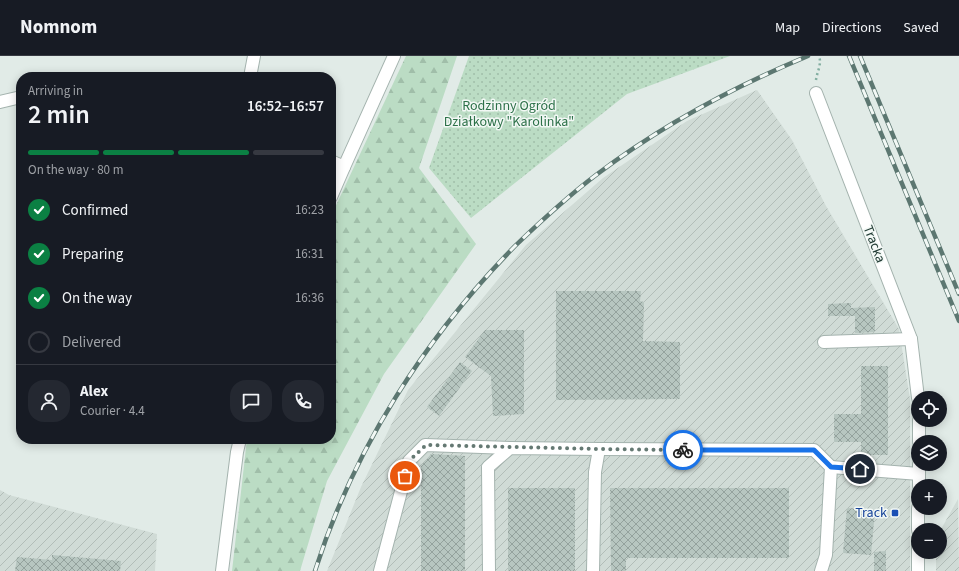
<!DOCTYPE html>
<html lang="en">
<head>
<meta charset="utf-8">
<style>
	:root { --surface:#171b24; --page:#242831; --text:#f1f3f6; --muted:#9ea1a6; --line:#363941; --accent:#0b8043 }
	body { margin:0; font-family:"Source Sans 3",sans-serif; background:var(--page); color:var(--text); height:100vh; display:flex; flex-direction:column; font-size:15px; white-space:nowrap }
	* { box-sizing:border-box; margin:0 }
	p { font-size:13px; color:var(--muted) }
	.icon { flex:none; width:22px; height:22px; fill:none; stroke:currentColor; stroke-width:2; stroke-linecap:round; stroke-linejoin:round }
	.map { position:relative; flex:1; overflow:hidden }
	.sheet { position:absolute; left:16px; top:16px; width:320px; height:372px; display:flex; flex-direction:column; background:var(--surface); border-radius:16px; box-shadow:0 2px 10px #0003 }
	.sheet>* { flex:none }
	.controls { position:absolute; left:911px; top:335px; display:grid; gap:8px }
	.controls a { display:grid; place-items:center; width:36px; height:36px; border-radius:50%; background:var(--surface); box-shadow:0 2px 10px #0003; font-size:20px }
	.pin { position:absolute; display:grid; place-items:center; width:34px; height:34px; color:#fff; margin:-17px; border:2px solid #fff; border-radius:50%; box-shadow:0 1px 4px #0007 }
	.courier { position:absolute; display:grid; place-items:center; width:40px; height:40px; margin:-20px; border:3px solid #1a73e8; border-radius:50%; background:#fff; color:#222; box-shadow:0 1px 5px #0007 }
	.summary em { font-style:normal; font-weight:600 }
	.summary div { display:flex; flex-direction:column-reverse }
	.summary { display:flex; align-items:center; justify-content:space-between; height:68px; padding:0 12px }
	h1 { font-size:26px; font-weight:600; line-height:30px }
	.bar { display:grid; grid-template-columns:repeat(4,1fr); gap:6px 4px; align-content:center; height:48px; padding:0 12px }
	.bar i { height:5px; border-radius:3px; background:var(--line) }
	.bar .current { background:var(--accent) }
	.bar p { grid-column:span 4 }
	.line { display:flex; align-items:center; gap:10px; padding:0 12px; border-top:1px solid var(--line) }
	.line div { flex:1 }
	.round { display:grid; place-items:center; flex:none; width:42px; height:42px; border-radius:16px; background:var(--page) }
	ol { padding:0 12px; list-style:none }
	li { display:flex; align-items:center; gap:12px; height:44px }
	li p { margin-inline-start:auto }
	li .icon { padding:4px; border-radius:50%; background:var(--accent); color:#fff; stroke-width:4 }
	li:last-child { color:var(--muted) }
	li i { width:22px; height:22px; border:2px solid var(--line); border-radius:50% }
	header { display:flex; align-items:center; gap:24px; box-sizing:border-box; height:56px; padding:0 20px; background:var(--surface); border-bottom:1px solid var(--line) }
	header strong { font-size:19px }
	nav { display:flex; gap:22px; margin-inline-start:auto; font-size:14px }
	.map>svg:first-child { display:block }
	.industrial { fill:url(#industrial-furrows) }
	.forest { fill:url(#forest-firs) }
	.park { fill:url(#park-dots) }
	.building { fill:url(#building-cross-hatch) }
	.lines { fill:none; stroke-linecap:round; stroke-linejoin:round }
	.minor-casing { stroke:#a4b3ae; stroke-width:14 }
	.path { stroke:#83aea1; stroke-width:2.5; stroke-dasharray:2 3; stroke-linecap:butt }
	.minor { stroke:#fff; stroke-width:12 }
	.rail-casing { stroke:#5c7771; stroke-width:4.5 }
	.rail { stroke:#f2f8f5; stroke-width:3; stroke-dasharray:9; stroke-linecap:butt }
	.done { stroke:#657973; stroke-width:4; stroke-dasharray:0 7.2 }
	.route { stroke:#1a73e8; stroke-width:5 }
	.transit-dot { fill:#1a4fb4; stroke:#f2f8f5; stroke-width:1.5 }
	.labels { text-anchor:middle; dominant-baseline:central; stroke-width:3; stroke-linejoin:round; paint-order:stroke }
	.park-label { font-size:14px; fill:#2d7149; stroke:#f2f8f5 }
	.street-label { font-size:14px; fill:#223c35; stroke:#f2f8f5 }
	.transit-label { font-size:14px; fill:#164399; stroke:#f2f8f5; text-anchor:end }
</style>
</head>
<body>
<header>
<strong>Nomnom</strong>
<nav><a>Map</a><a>Directions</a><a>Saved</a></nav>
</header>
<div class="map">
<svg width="959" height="515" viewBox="0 0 959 515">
	<defs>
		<pattern id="industrial-furrows" width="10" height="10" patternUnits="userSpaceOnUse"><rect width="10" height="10" fill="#d0dbd6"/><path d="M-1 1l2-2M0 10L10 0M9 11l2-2" fill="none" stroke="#b2bdb8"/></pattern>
		<pattern id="forest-firs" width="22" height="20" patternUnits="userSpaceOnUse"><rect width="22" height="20" fill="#bbdcc4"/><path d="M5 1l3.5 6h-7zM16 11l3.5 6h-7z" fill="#a0bea9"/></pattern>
		<pattern id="park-dots" width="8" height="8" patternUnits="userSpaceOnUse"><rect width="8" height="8" fill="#bbdcc4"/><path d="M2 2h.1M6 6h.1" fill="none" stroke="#a0bea9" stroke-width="1.8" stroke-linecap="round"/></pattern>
		<pattern id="building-cross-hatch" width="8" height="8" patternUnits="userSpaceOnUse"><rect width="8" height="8" fill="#b7c6c0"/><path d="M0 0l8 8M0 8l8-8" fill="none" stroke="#94a29d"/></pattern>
	</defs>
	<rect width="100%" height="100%" fill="#e1ebe7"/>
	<g class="industrial">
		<path d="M757,34L792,84L826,150L899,273L910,343V515H327L361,431L408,334L526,189L603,122L687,65Z"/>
		<path d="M0,434L9,439L157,478L155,515H0Z"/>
		<path d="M958,443L959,515H936V496H940V475Z"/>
	</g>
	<path class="forest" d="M406,0H457L419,112L476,188L384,318L327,425L300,515H232L247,383H331V160Z"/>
	<path class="park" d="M469,0H730L627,38L471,162L429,112Z"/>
	<g class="building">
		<path d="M556,235H641L640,245L644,246L643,285L680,286V343L556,344Z"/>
		<path d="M851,247V252L875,251V276L855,277V260H828V248Z"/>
		<path d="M485,274H524V358L493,360L491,320L465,301Z"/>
		<path d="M460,306L472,315L439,360L427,351Z"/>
		<path d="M861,310H888V399H861V386H834V358H861Z"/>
		<path d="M431,398L465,400V515H421V410Z"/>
		<rect x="508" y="432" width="67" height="83"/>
		<path d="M610,432H789V502H626V515H611Z"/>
		<path d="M847,452L875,454L871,499L843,497Z"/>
		<path d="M886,495V515H874V496Z"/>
		<path d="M52,499L121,505L120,515H15L17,501L52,504Z"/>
	</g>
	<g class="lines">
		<defs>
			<g id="minor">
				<path d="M250,21L254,0"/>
				<path d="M816,37L911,283L918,342"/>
				<path d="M0,46L21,41"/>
				<path d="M331,105L344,111"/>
				<path d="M331,141L344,111L394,0"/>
				<path d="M824,286L911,283"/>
				<path d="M919,364V386"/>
				<path d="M831,411L919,418"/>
				<path d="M919,430V408"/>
				<path d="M918,474V452"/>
				<path d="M222,515L237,396L240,383"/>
				<path d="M380,515L409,405L425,389L510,392"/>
				<path d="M489,515L488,411L510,392L599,393L814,394L831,411L826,499L821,515"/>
				<path d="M593,515L595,416L599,393"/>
				<path d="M918,515V483"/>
			</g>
		</defs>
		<use href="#minor" class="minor-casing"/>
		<path class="path" d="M816,24C817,16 822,8 819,0"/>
		<use href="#minor" class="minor"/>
		<defs>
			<g id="rail">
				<path d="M849,0L959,265"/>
				<path d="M860,0L959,238"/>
				<path d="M315,515C354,392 425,282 515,190C541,165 567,141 596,119C661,70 733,31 808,0"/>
			</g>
		</defs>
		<use href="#rail" class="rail-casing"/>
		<use href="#rail" class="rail"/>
	</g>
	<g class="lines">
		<path class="done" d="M405,420L409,405L426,389L599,393L683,394"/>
		<path class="route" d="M683,394H814L831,411L860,413"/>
	</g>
	<rect class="transit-dot" x="891" y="453" width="8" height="8" rx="2"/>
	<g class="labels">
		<g class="park-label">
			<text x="509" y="50">Rodzinny Ogród<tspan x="509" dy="16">Działkowy "Karolinka"</tspan></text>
		</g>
		<g class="street-label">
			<text transform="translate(874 188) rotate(69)">Tracka</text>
		</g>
		<g class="transit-label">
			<text x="887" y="457">Track</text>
		</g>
	</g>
</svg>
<div class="controls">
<a><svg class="icon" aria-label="locate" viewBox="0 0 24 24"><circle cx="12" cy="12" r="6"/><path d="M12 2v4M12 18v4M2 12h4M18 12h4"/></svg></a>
<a><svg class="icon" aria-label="layers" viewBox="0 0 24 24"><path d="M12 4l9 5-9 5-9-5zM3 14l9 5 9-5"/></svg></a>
<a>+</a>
<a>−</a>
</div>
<div class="pin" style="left:405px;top:420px;background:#ea580c"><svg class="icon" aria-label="bag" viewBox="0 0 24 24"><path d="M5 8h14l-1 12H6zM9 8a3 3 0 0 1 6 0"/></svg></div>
<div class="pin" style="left:860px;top:413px;background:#1f2937"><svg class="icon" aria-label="home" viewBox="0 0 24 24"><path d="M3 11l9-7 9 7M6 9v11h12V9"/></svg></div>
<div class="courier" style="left:683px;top:394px"><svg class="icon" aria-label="bike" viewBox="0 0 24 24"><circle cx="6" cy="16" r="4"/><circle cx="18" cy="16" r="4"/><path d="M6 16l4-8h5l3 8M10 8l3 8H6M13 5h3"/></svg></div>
<section class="sheet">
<div class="summary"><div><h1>2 min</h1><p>Arriving in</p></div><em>16:52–16:57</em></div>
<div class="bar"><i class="current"></i><i class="current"></i><i class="current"></i><i></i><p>On the way · 80 m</p></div>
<ol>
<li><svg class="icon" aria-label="check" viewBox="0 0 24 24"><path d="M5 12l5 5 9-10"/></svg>Confirmed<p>16:23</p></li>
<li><svg class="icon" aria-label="check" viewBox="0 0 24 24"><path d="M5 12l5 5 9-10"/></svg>Preparing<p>16:31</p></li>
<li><svg class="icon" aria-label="check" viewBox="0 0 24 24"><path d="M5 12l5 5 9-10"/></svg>On the way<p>16:36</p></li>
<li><i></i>Delivered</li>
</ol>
<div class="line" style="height:72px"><a class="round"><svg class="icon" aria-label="person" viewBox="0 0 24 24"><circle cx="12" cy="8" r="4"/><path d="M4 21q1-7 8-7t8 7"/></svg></a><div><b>Alex</b><p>Courier · 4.4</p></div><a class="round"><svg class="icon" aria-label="chat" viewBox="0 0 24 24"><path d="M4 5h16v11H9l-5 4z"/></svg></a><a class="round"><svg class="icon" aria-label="phone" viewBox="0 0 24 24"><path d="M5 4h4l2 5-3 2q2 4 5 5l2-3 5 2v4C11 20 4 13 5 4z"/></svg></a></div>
</section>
</div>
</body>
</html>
